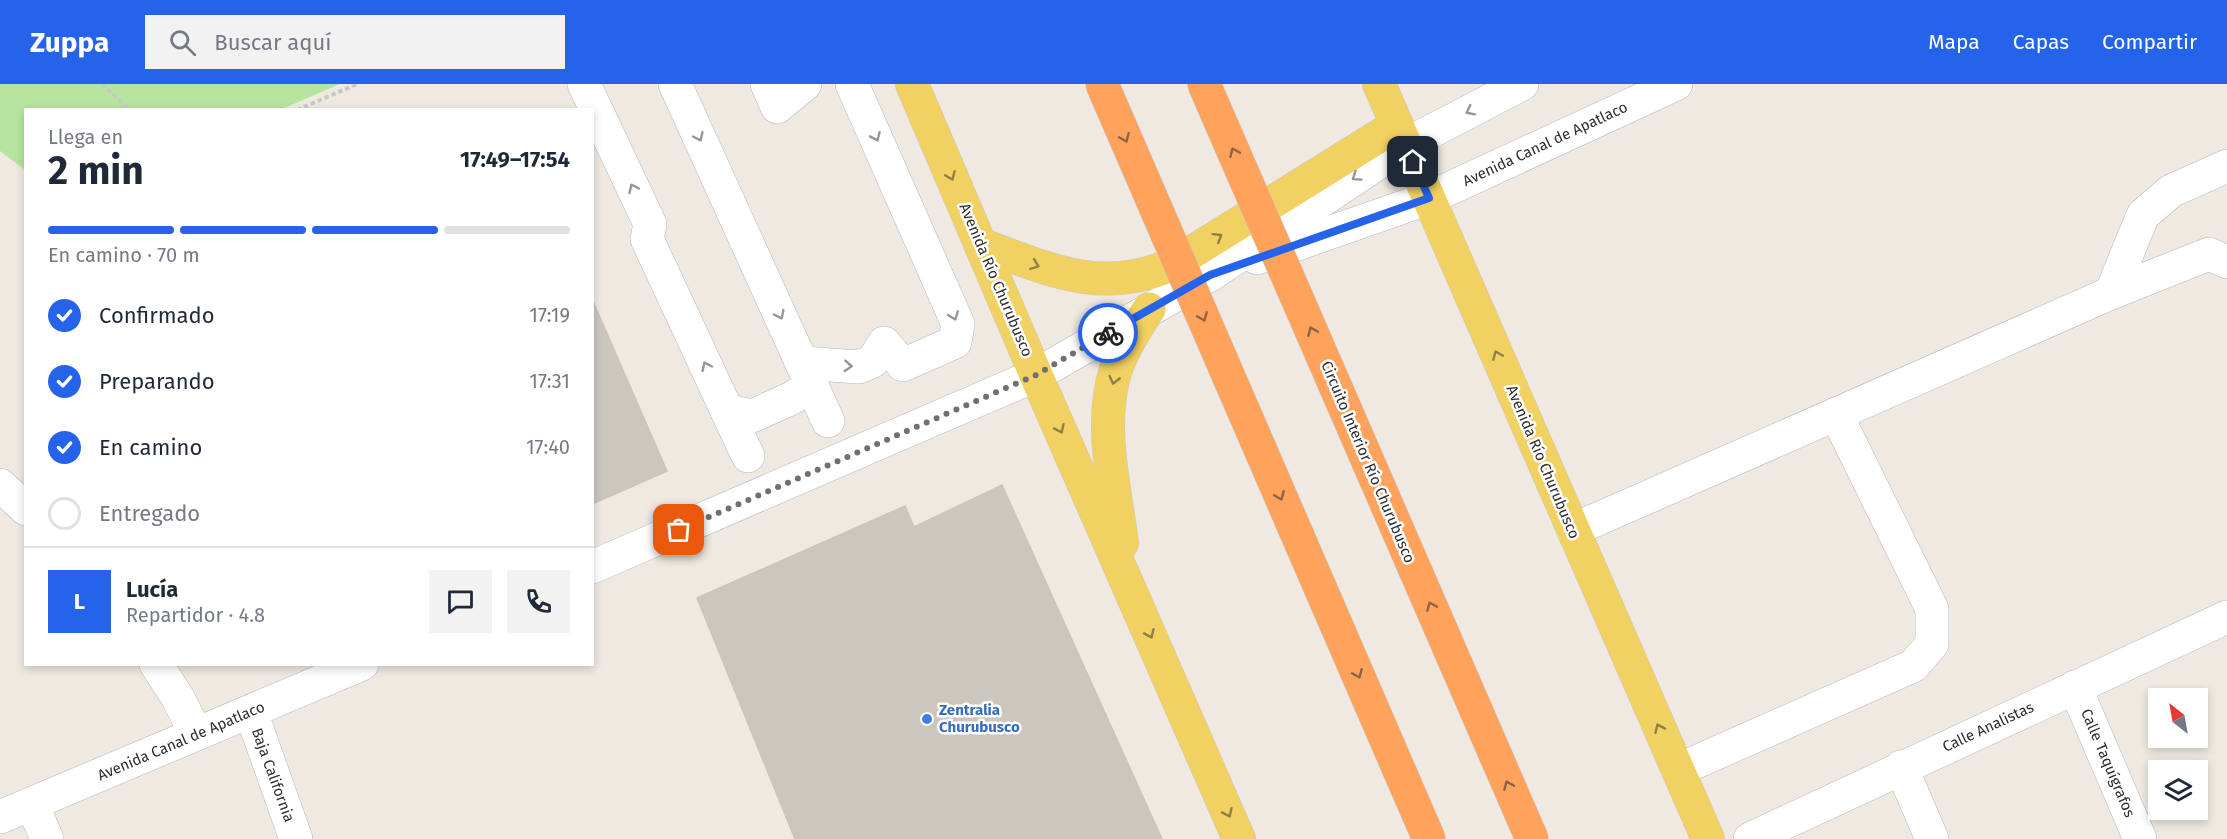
<!DOCTYPE html>
<html lang="es">
<head>
<meta charset="utf-8">
<style>
	:root { --surface:#fff; --page:#f2f2f3; --text:#1f2937; --muted:#747a83; --line:#e0e1e3; --accent:#2563eb }
	body { margin:0; font-family:"Fira Sans",sans-serif; background:var(--page); color:var(--text); height:100vh; display:flex; flex-direction:column; font-size:22px; white-space:nowrap }
	* { box-sizing:border-box; margin:0 }
	p { font-size:20px; color:var(--muted) }
	.icon { flex:none; width:33px; height:33px; fill:none; stroke:currentColor; stroke-width:2; stroke-linecap:round; stroke-linejoin:round }
	.map { position:relative; flex:1; overflow:hidden }
	.sheet { position:absolute; left:24px; top:24px; width:570px; height:558px; display:flex; flex-direction:column; background:var(--surface); border-radius:0px; box-shadow:0 3px 9px #0003 }
	.sheet>* { flex:none }
	.needle { width:39px; rotate:329deg }
	.fabs { position:absolute; left:2148px; top:604px; display:grid; gap:12px }
	.fabs a { display:grid; place-items:center; width:60px; height:60px; border-radius:0px; background:var(--surface); box-shadow:0 3px 9px #0003; font-size:30px }
	.pin { position:absolute; display:grid; place-items:center; width:51px; height:51px; color:#fff; margin:-26px; border-radius:12px; box-shadow:0 3px 9px #0006 }
	.courier { position:absolute; display:grid; place-items:center; width:60px; height:60px; margin:-30px; border:4px solid #2563eb; border-radius:50%; background:#fff; color:#222; box-shadow:0 2px 8px #0007 }
	.overview em { font-style:normal; font-weight:700 }
	.overview div { display:flex; flex-direction:column-reverse }
	.overview { display:flex; align-items:center; justify-content:space-between; height:102px; padding:0 24px }
	h1 { font-size:39px; font-weight:700; line-height:45px }
	.bar { display:grid; grid-template-columns:repeat(4,1fr); gap:9px 6px; align-content:center; height:72px; padding:0 24px }
	.bar i { height:8px; border-radius:4px; background:var(--line) }
	.bar .selected { background:var(--accent) }
	.bar p { grid-column:span 4 }
	.line { display:flex; align-items:center; gap:15px; padding:0 24px; border-top:2px solid var(--line) }
	.line div { flex:1 }
	.round { display:grid; place-items:center; flex:none; width:63px; height:63px; border-radius:0px; background:var(--page) }
	ol { padding:0 24px; list-style:none }
	li { display:flex; align-items:center; gap:18px; height:66px }
	li p { margin-inline-start:auto }
	li .icon { padding:6px; border-radius:50%; background:var(--accent); color:#fff; stroke-width:4 }
	li:last-child { color:var(--muted) }
	li i { width:33px; height:33px; border:3px solid var(--line); border-radius:50% }
	header { display:flex; align-items:center; gap:36px; box-sizing:border-box; height:84px; padding:0 30px; background:var(--accent); color:#fff }
	header strong { font-size:28px }
	nav { display:flex; gap:33px; margin-inline-start:auto; font-size:21px }
	.search { width:420px; height:54px; background:var(--page); display:flex; align-items:center; gap:15px; box-sizing:border-box; padding:0 21px; border-radius:0px; color:var(--muted); font-size:22px }
	.map>svg:first-child { display:block }
	.green { fill:#b6e59e }
	.building { fill:#cbc7bf; stroke:#cbc5ba; stroke-width:1.5 }
	.lines { fill:none; stroke-linecap:round; stroke-linejoin:round }
	.minor-casing { stroke:#b4b7c1; stroke-width:34 }
	.major-casing { stroke:#c9c9c9; stroke-width:34 }
	.path { stroke:#c9c9c9; stroke-width:4; stroke-dasharray:4.5 3; stroke-linecap:butt }
	.minor { stroke:#fff; stroke-width:33 }
	.major { stroke:#f2d163; stroke-width:33 }
	.highway-bridge-casing { stroke:#c9c9c9; stroke-width:34; stroke-linecap:butt }
	.highway-bridge { stroke:#ffa35c; stroke-width:33 }
	.oneway { stroke:#969696 }
	.oneway2 { stroke:#8c6343 }
	.oneway3 { stroke:#908048 }
	.done { stroke:#726f6d; stroke-width:6; stroke-dasharray:0 10.8 }
	.route { stroke:#2563eb; stroke-width:8 }
	.shop-dot { fill:#3f7fe0; stroke:#fff; stroke-width:2 }
	.labels { text-anchor:middle; dominant-baseline:central; stroke-width:5; stroke-linejoin:round; paint-order:stroke }
	.street-label { font-size:15px; fill:#2e2e2e; stroke:#fff }
	.shop-label { font-size:15px; font-weight:bold; fill:#366cbe; stroke:#fff; text-anchor:start }
</style>
</head>
<body>
<header>
<strong>Zuppa</strong>
<div class="search"><svg class="icon" aria-label="search" viewBox="0 0 24 24"><circle cx="10" cy="10" r="6"/><path d="M15 15l6 6"/></svg>Buscar aquí</div>
<nav><a>Mapa</a><a>Capas</a><a>Compartir</a></nav>
</header>
<div class="map">
<svg width="2227" height="755" viewBox="0 0 2227 755">
	<rect width="100%" height="100%" fill="#efe9e1"/>
	<path class="green" d="M0,0H340L282,25L26,26L25,86L0,67Z"/>
	<g class="building">
		<path d="M592,215L667,387L592,420Z"/>
		<path d="M1002,401L1162,755H795L697,514L905,422L914,443Z"/>
	</g>
	<g class="lines">
		<defs>
			<g id="minor">
				<path d="M584,0L650,140L647,155L727,327L752,332L792,314L812,301"/>
				<path d="M675,0L828,337"/>
				<path d="M767,0L777,23L805,0"/>
				<path d="M1257,174L1429,114L1676,0"/>
				<path d="M2111,209L2143,131L2171,107L2227,82"/>
				<path d="M802,279L859,283L873,277L884,259L903,281L955,258L958,240L852,0"/>
				<path d="M727,327L748,372"/>
				<path d="M0,401L26,425"/>
				<path d="M1573,446L2111,209L2209,170L2227,178"/>
				<path d="M592,483L1036,291L1210,191L1405,61L1522,0"/>
				<path d="M156,580L178,614L196,650"/>
				<path d="M2075,603L2140,755"/>
				<path d="M251,628L296,755"/>
				<path d="M1901,683L1932,755"/>
				<path d="M1678,686L1913,582L1932,560V525L1836,330"/>
				<path d="M32,720L47,755"/>
				<path d="M0,733L362,580"/>
				<path d="M1750,755L2227,533"/>
			</g>
			<g id="major">
				<path d="M912,0L1036,291L1239,755"/>
				<path d="M1379,0L1708,755"/>
				<path d="M980,160C1047,185 1102,212 1173,180L1397,41"/>
				<path d="M1122,459C1115,404 1098,340 1116,285C1124,263 1136,244 1149,225"/>
			</g>
		</defs>
		<use href="#minor" class="minor-casing"/>
		<use href="#major" class="major-casing"/>
		<g class="path">
			<path d="M102,0L130,26"/>
			<path d="M297,26L357,0"/>
		</g>
		<use href="#minor" class="minor"/>
		<use href="#major" class="major"/>
		<defs>
			<g id="highway-bridge">
				<path d="M1102,0L1429,755"/>
				<path d="M1204,0L1532,755"/>
			</g>
		</defs>
		<use href="#highway-bridge" class="highway-bridge-casing"/>
		<use href="#highway-bridge" class="highway-bridge"/>
	</g>
	<defs><path id="oneway-chevron" d="M-2-3.5L2.5 0L-2 3.5" fill="none" stroke-width="1.6" stroke-linecap="round" stroke-linejoin="round" transform="scale(1.5)"/></defs>
	<g class="oneway">
		<use href="#oneway-chevron" transform="translate(1470 27) rotate(153)"/>
		<use href="#oneway-chevron" transform="translate(699 53) rotate(65)"/>
		<use href="#oneway-chevron" transform="translate(876 53) rotate(66)"/>
		<use href="#oneway-chevron" transform="translate(1356 93) rotate(146)"/>
		<use href="#oneway-chevron" transform="translate(633 104) rotate(-115)"/>
		<use href="#oneway-chevron" transform="translate(780 231) rotate(65)"/>
		<use href="#oneway-chevron" transform="translate(954 232) rotate(69)"/>
		<use href="#oneway-chevron" transform="translate(706 282) rotate(-115)"/>
		<use href="#oneway-chevron" transform="translate(848 282) rotate(4)"/>
	</g>
	<g class="oneway2">
		<use href="#oneway-chevron" transform="translate(1125 54) rotate(67)"/>
		<use href="#oneway-chevron" transform="translate(1234 68) rotate(-113)"/>
		<use href="#oneway-chevron" transform="translate(1203 233) rotate(67)"/>
		<use href="#oneway-chevron" transform="translate(1312 247) rotate(-113)"/>
		<use href="#oneway-chevron" transform="translate(1280 412) rotate(67)"/>
		<use href="#oneway-chevron" transform="translate(1431 522) rotate(-113)"/>
		<use href="#oneway-chevron" transform="translate(1358 590) rotate(67)"/>
		<use href="#oneway-chevron" transform="translate(1508 701) rotate(-113)"/>
	</g>
	<g class="oneway3">
		<use href="#oneway-chevron" transform="translate(951 92) rotate(67)"/>
		<use href="#oneway-chevron" transform="translate(1218 153) rotate(-32)"/>
		<use href="#oneway-chevron" transform="translate(1035 181) rotate(21)"/>
		<use href="#oneway-chevron" transform="translate(1497 271) rotate(-113)"/>
		<use href="#oneway-chevron" transform="translate(1114 296) rotate(103)"/>
		<use href="#oneway-chevron" transform="translate(1060 345) rotate(66)"/>
		<use href="#oneway-chevron" transform="translate(1150 550) rotate(66)"/>
		<use href="#oneway-chevron" transform="translate(1659 644) rotate(-114)"/>
		<use href="#oneway-chevron" transform="translate(1228 729) rotate(66)"/>
	</g>
	<g class="lines">
		<path class="done" d="M679,446L1036,291L1108,249"/>
		<path class="route" d="M1108,249L1210,191L1429,114L1413,78"/>
	</g>
	<circle class="shop-dot" cx="927" cy="635" r="6"/>
	<g class="labels">
		<g class="street-label">
			<text transform="translate(1545 60) rotate(-25)">Avenida Canal de Apatlaco</text>
			<text transform="translate(996 196) rotate(67)">Avenida Río Churubusco</text>
			<text transform="translate(1368 378) rotate(67)">Circuito Interior Río Churubusco</text>
			<text transform="translate(1543 378) rotate(67)">Avenida Río Churubusco</text>
			<text transform="translate(1988 643) rotate(-25)">Calle Analistas</text>
			<text transform="translate(181 657) rotate(-23)">Avenida Canal de Apatlaco</text>
			<text transform="translate(2108 679) rotate(67)">Calle Taquígrafos</text>
			<text transform="translate(273 691) rotate(70)">Baja California</text>
		</g>
		<g class="shop-label">
			<text x="939" y="626">Zentralia<tspan x="939" dy="17">Churubusco</tspan></text>
		</g>
	</g>
</svg>
<div class="fabs">
<a><svg class="needle" viewBox="-14 -14 28 28"><path d="M0-13l5 13h-10z" fill="#e53935"/><path d="M0 13l5-13h-10z" fill="#747a83"/></svg></a>
<a><svg class="icon" aria-label="layers" viewBox="0 0 24 24"><path d="M12 4l9 5-9 5-9-5zM3 14l9 5 9-5"/></svg></a>
</div>
<div class="pin" style="left:679px;top:446px;background:#ea580c"><svg class="icon" aria-label="bag" viewBox="0 0 24 24"><path d="M5 8h14l-1 12H6zM9 8a3 3 0 0 1 6 0"/></svg></div>
<div class="pin" style="left:1413px;top:78px;background:#1f2937"><svg class="icon" aria-label="home" viewBox="0 0 24 24"><path d="M3 11l9-7 9 7M6 9v11h12V9"/></svg></div>
<div class="courier" style="left:1108px;top:249px"><svg class="icon" aria-label="bike" viewBox="0 0 24 24"><circle cx="6" cy="16" r="4"/><circle cx="18" cy="16" r="4"/><path d="M6 16l4-8h5l3 8M10 8l3 8H6M13 5h3"/></svg></div>
<section class="sheet">
<div class="overview"><div><h1>2 min</h1><p>Llega en</p></div><em>17:49–17:54</em></div>
<div class="bar"><i class="selected"></i><i class="selected"></i><i class="selected"></i><i></i><p>En camino · 70 m</p></div>
<ol>
<li><svg class="icon" aria-label="check" viewBox="0 0 24 24"><path d="M5 12l5 5 9-10"/></svg>Confirmado<p>17:19</p></li>
<li><svg class="icon" aria-label="check" viewBox="0 0 24 24"><path d="M5 12l5 5 9-10"/></svg>Preparando<p>17:31</p></li>
<li><svg class="icon" aria-label="check" viewBox="0 0 24 24"><path d="M5 12l5 5 9-10"/></svg>En camino<p>17:40</p></li>
<li><i></i>Entregado</li>
</ol>
<div class="line" style="height:108px"><b class="round" style="background:var(--accent);color:#fff">L</b><div><b>Lucía</b><p>Repartidor · 4.8</p></div><a class="round"><svg class="icon" aria-label="chat" viewBox="0 0 24 24"><path d="M4 5h16v11H9l-5 4z"/></svg></a><a class="round"><svg class="icon" aria-label="phone" viewBox="0 0 24 24"><path d="M5 4h4l2 5-3 2q2 4 5 5l2-3 5 2v4C11 20 4 13 5 4z"/></svg></a></div>
</section>
</div>
</body>
</html>
